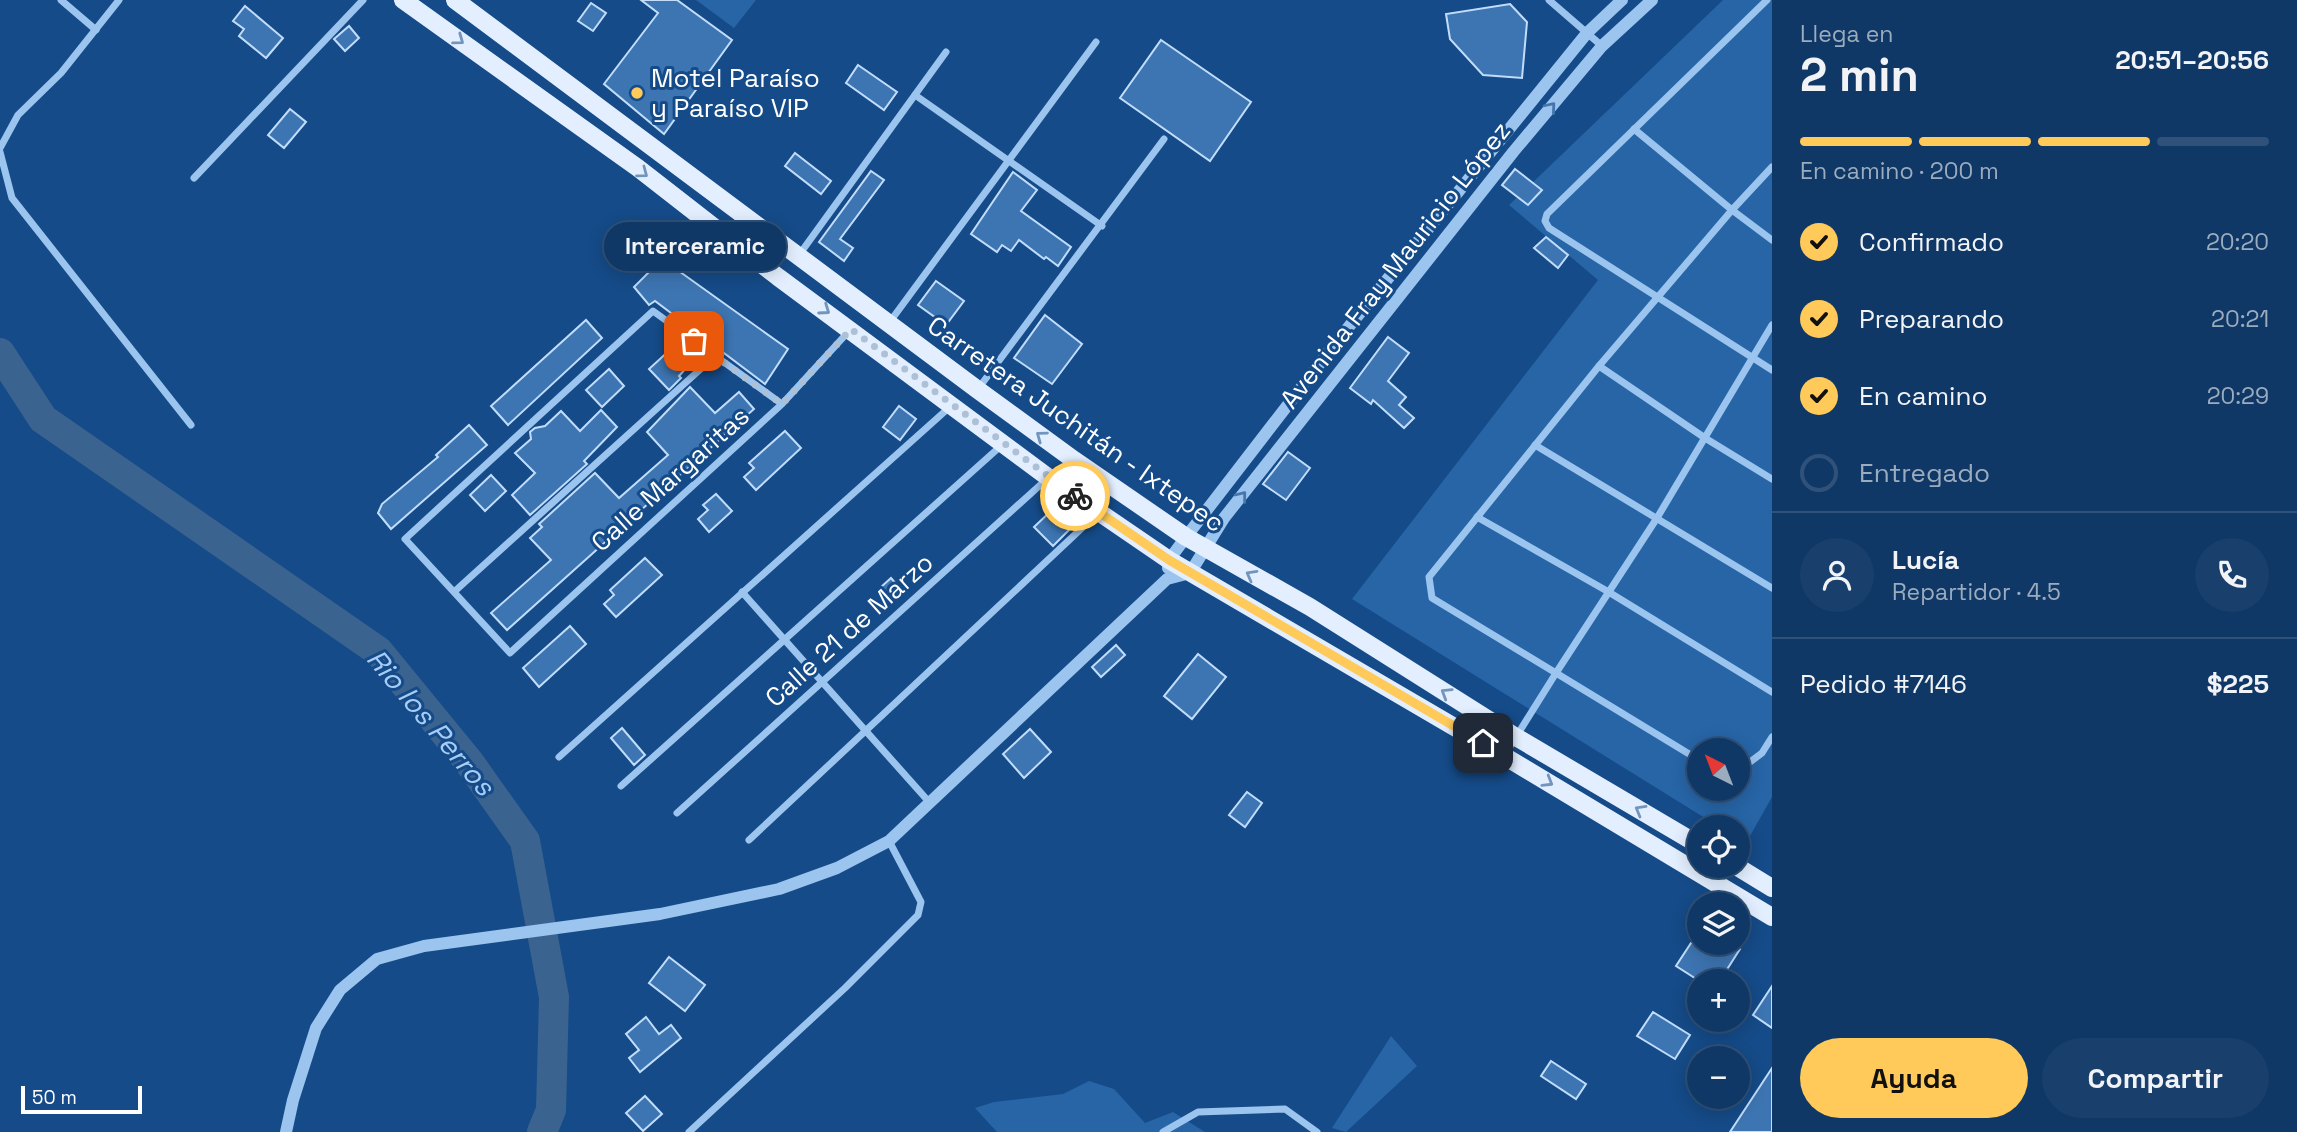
<!DOCTYPE html>
<html lang="es">
<head>
<meta charset="utf-8">
<style>
	:root { --surface:#103866; --page:#193f6c; --text:#f1f3f6; --muted:#9cacbf; --line:#30527a; --accent:#ffca59 }
	body { margin:0; font-family:"Space Grotesk",sans-serif; background:var(--page); color:var(--text); height:100vh; display:flex; flex-direction:column; font-size:26px; white-space:nowrap }
	* { box-sizing:border-box; margin:0 }
	p { font-size:23px; color:var(--muted) }
	.icon { flex:none; width:38px; height:38px; fill:none; stroke:currentColor; stroke-width:2; stroke-linecap:round; stroke-linejoin:round }
	.map { position:relative; flex:1; overflow:hidden }
	.panel { display:flex; flex-direction:column; background:var(--surface); width:525px }
	.panel>* { flex:none }
	.needle { width:46px; rotate:318deg }
	.tools { position:absolute; left:1687px; top:738px; display:grid; gap:14px }
	.tools a { display:grid; place-items:center; width:63px; height:63px; border-radius:50%; background:var(--surface); box-shadow:0 4px 18px #0003,0 0 0 2px var(--line); font-size:35px }
	.scale { position:absolute; left:21px; bottom:18px; width:121px; box-sizing:border-box; padding-left:7px; border:4px solid #fff; border-top:0; font-size:19px; line-height:24px; white-space:nowrap; color:#fff; -webkit-text-stroke:5px #154b88; paint-order:stroke }
	.pin { position:absolute; display:grid; place-items:center; width:60px; height:60px; color:#fff; margin:-30px; border-radius:14px; box-shadow:0 4px 10px #0006 }
	.courier { position:absolute; display:grid; place-items:center; width:70px; height:70px; margin:-35px; border:5px solid #ffca59; border-radius:50%; background:#fff; color:#222; box-shadow:0 2px 9px #0007 }
	.bubble { position:absolute; height:49px; border-radius:24px; background:var(--surface); box-shadow:0 4px 18px #0003,0 0 0 2px var(--line); font-size:23px; font-weight:700; line-height:49px; text-align:center }
	.overview em { font-style:normal; font-weight:700 }
	.overview div { display:flex; flex-direction:column-reverse }
	.overview { display:flex; align-items:center; justify-content:space-between; height:119px; padding:0 28px }
	h1 { font-size:46px; font-weight:700; line-height:52px }
	.bar { display:grid; grid-template-columns:repeat(4,1fr); gap:10px 7px; align-content:center; height:84px; padding:0 28px }
	.bar i { height:9px; border-radius:5px; background:var(--line) }
	.bar .active { background:var(--accent) }
	.bar p { grid-column:span 4 }
	.line { display:flex; align-items:center; gap:18px; padding:0 28px; border-top:2px solid var(--line) }
	.line div { flex:1 }
	.round { display:grid; place-items:center; flex:none; width:74px; height:74px; border-radius:37px; background:var(--page) }
	ol { padding:0 28px; list-style:none }
	li { display:flex; align-items:center; gap:21px; height:77px }
	li p { margin-inline-start:auto }
	li .icon { padding:7px; border-radius:50%; background:var(--accent); color:#111; stroke-width:4 }
	li:last-child { color:var(--muted) }
	li i { width:38px; height:38px; border:4px solid var(--line); border-radius:50% }
	.action { display:flex; gap:14px; margin-top:auto; padding:14px 28px }
	.action a { flex:1; height:80px; border-radius:42px; background:var(--accent); color:#111; font-size:28px; font-weight:700; line-height:80px; text-align:center }
	.action a+a { background:var(--page); color:var(--text) }
	main { display:flex; flex:1; min-height:0 }
	.map>svg:first-child { display:block }
	.green { fill:#2765a7; fill-rule:evenodd }
	.lines { fill:none; stroke-linecap:round; stroke-linejoin:round }
	.river { stroke:#3b6390; stroke-width:30 }
	.building { fill:#3d75b2; stroke:#c1ddfb; stroke-width:2 }
	.minor { stroke:#9bc4ef; stroke-width:7 }
	.tertiary { stroke:#9bc4ef; stroke-width:12 }
	.primary { stroke:#e3efff; stroke-width:18 }
	.oneway { stroke:#7295be }
	.oneway2 { stroke:#4475ac }
	.done { stroke:#adc0d5; stroke-width:7; stroke-dasharray:0 12.6 }
	.route { stroke:#ffca59; stroke-width:9 }
	.poi-dot { fill:#ffca59; stroke:#154b88; stroke-width:2.5 }
	.labels { text-anchor:middle; dominant-baseline:central; stroke-width:6; stroke-linejoin:round; paint-order:stroke }
	.poi-label { font-size:26px; fill:#fff; stroke:#154b88; text-anchor:start }
	.street-label { font-size:26px; fill:#fff; stroke:#154b88 }
	.water-label { font-size:28px; font-style:italic; fill:#a7cdf6; stroke:#154b88 }
</style>
</head>
<body>
<main>
<div class="map">
<svg width="1772" height="1132" viewBox="0 0 1772 1132">
	<rect width="100%" height="100%" fill="#154b88"/>
	<g class="green">
		<path d="M696,0H756L734,28Z"/>
		<path d="M1723,0H1772V797L1746,843L1738,838V828H1721L1352,599L1598,280L1509,205ZM1699,751H1738V789H1699Z"/>
		<path d="M1391,1036L1417,1066L1346,1132L1332,1128Z"/>
		<path d="M1089,1081L1114,1089L1145,1123L1173,1112L1205,1132H997L975,1108L994,1102L1063,1094Z"/>
	</g>
	<g class="lines">
		<path class="river" d="M0,353L43,419L378,651L469,762L525,841L554,997L551,1110L542,1132"/>
	</g>
	<g class="building">
		<path d="M641,0H677L732,40L664,134L604,84L658,13Z"/>
		<path d="M591,3L606,13L593,31L578,21Z"/>
		<path d="M1510,4L1527,22L1522,78L1483,75L1450,39L1446,14Z"/>
		<path d="M245,6L283,38L266,58L239,36L244,29L233,21Z"/>
		<path d="M349,26L359,38L345,51L334,39Z"/>
		<path d="M1161,40L1251,102L1210,161L1120,98Z"/>
		<path d="M858,65L897,92L884,110L846,83Z"/>
		<path d="M290,109L306,122L284,148L268,135Z"/>
		<path d="M795,153L831,181L821,194L785,166Z"/>
		<path d="M1515,169L1542,190L1528,205L1502,185Z"/>
		<path d="M871,171L884,180L840,239L853,248L844,261L819,242Z"/>
		<path d="M1013,172L1037,190L1021,211L1071,247L1058,266L1046,257L1044,259L1019,240L1011,251L1002,245L997,252L971,234Z"/>
		<path d="M1546,237L1568,255L1558,268L1534,248Z"/>
		<path d="M662,259L788,349L765,384L655,301L649,305L634,287Z"/>
		<path d="M936,281L964,301L946,325L918,305Z"/>
		<path d="M1045,315L1082,344L1052,384L1014,358Z"/>
		<path d="M586,320L602,338L508,425L491,406Z"/>
		<path d="M1388,337L1409,353L1388,381L1406,397L1399,405L1414,418L1404,428L1373,400L1371,404L1350,388Z"/>
		<path d="M671,349L688,366L679,376L681,378L669,390L649,369Z"/>
		<path d="M609,369L624,386L602,407L586,390Z"/>
		<path d="M690,387L715,413L739,392L754,409L507,630L491,613L551,560L530,538L542,527L539,524L595,473L619,498L668,455L647,432Z"/>
		<path d="M899,406L916,419L900,440L883,427Z"/>
		<path d="M601,410L617,427L584,461L587,464L530,515L512,495L535,473L515,453L531,439L530,432L535,428L545,426L561,411L580,431Z"/>
		<path d="M469,425L487,445L391,529L378,513L382,504L438,457L436,455Z"/>
		<path d="M785,431L801,448L756,490L744,477L754,468L749,463Z"/>
		<path d="M1288,452L1310,468L1286,500L1263,484Z"/>
		<path d="M491,475L506,491L485,511L470,495Z"/>
		<path d="M716,494L732,511L709,532L698,519L708,510L703,505Z"/>
		<path d="M1052,510L1070,529L1053,546L1034,527Z"/>
		<path d="M645,558L662,575L616,617L604,604L614,595L610,590Z"/>
		<path d="M891,578L903,592L892,601L881,587Z"/>
		<path d="M570,626L586,644L539,687L523,668Z"/>
		<path d="M1116,645L1125,655L1101,677L1092,667Z"/>
		<path d="M1198,654L1226,677L1192,719L1164,696Z"/>
		<path d="M622,728L645,755L634,765L611,738Z"/>
		<path d="M1030,729L1051,752L1024,778L1003,754Z"/>
		<path d="M1247,792L1262,803L1245,827L1229,815Z"/>
		<path d="M1691,943H1731L1740,949L1719,982H1701L1676,966Z"/>
		<path d="M669,957L705,985L685,1011L649,983Z"/>
		<path d="M1772,986V1028L1753,1015Z"/>
		<path d="M1653,1012L1690,1035L1675,1059L1637,1036Z"/>
		<path d="M646,1017L659,1034L671,1025L681,1038L640,1072L629,1058L639,1050L626,1034Z"/>
		<path d="M1551,1061L1586,1084L1576,1099L1541,1076Z"/>
		<path d="M1772,1068V1132H1730Z"/>
		<path d="M645,1096L662,1114L643,1131L626,1113Z"/>
	</g>
	<g class="lines">
		<g class="minor">
			<path d="M61,0L96,30"/>
			<path d="M1549,0L1602,46"/>
			<path d="M1767,0L1547,214L1545,221L1549,228L1772,370"/>
			<path d="M915,95L1102,226"/>
			<path d="M1634,129L1732,210L1772,167"/>
			<path d="M0,148L18,115L61,73L119,0"/>
			<path d="M0,152L12,198L191,425"/>
			<path d="M194,178L363,0"/>
			<path d="M799,255L946,52"/>
			<path d="M889,323L1096,42"/>
			<path d="M1599,366L1705,438L1772,479"/>
			<path d="M978,389L1164,139"/>
			<path d="M782,404L653,311L405,539L510,653L782,404L850,330"/>
			<path d="M1535,445L1772,588"/>
			<path d="M1477,517L1607,591L1772,692"/>
			<path d="M455,591L715,356"/>
			<path d="M742,592L930,803"/>
			<path d="M1504,756L1556,673L1432,598L1429,577L1599,366L1732,210L1772,240"/>
			<path d="M559,757L952,405"/>
			<path d="M1699,760L1556,673L1657,518L1772,325"/>
			<path d="M1738,771L1762,753L1772,737"/>
			<path d="M621,786L1003,444"/>
			<path d="M677,813L1048,478"/>
			<path d="M749,840L1098,513"/>
			<path d="M689,1132L845,988L918,915L921,902L889,841"/>
			<path d="M1163,1132L1198,1112L1285,1109L1317,1132"/>
		</g>
		<g class="tertiary">
			<path d="M1168,568L1169,560L1186,537L1334,345L1587,33L1622,0"/>
			<path d="M286,1132L293,1100L316,1028L340,990L377,959L424,946L660,914L779,889L837,868L889,841L1167,579L1190,573L1224,518L1514,151L1602,46L1652,0"/>
		</g>
		<g class="primary">
			<path d="M403,0L638,168L778,277L1049,478L1169,560L1504,756L1772,917"/>
			<path d="M455,0L978,390L1074,460L1186,537L1310,607L1516,737L1699,845"/>
			<path d="M1736,866L1772,888"/>
		</g>
	</g>
	<defs><path id="oneway-chevron" d="M-2-3.5L2.5 0L-2 3.5" fill="none" stroke-width="1.6" stroke-linecap="round" stroke-linejoin="round" transform="scale(1.75)"/></defs>
	<g class="oneway">
		<use href="#oneway-chevron" transform="translate(459 40) rotate(36)"/>
		<use href="#oneway-chevron" transform="translate(643 173) rotate(37)"/>
		<use href="#oneway-chevron" transform="translate(825 310) rotate(35)"/>
		<use href="#oneway-chevron" transform="translate(1041 436) rotate(-144)"/>
		<use href="#oneway-chevron" transform="translate(1251 575) rotate(-151)"/>
		<use href="#oneway-chevron" transform="translate(1446 693) rotate(-148)"/>
		<use href="#oneway-chevron" transform="translate(1548 782) rotate(31)"/>
		<use href="#oneway-chevron" transform="translate(1640 810) rotate(-150)"/>
	</g>
	<g class="oneway2">
		<use href="#oneway-chevron" transform="translate(1551 107) rotate(-50)"/>
		<use href="#oneway-chevron" transform="translate(1242 496) rotate(-52)"/>
	</g>
	<g class="lines">
		<path class="done" d="M694,341L782,404L851,329L1075,496"/>
		<path class="route" d="M1075,496L1169,560L1483,743"/>
	</g>
	<circle class="poi-dot" cx="637" cy="93" r="7"/>
	<g class="labels">
		<g class="poi-label">
			<text x="651" y="78">Motel Paraíso<tspan x="651" dy="30">y Paraíso VIP</tspan></text>
		</g>
		<g class="street-label">
			<text transform="translate(1395 265) rotate(-52)">Avenida Fray Mauricio López</text>
			<text transform="translate(1076 424) rotate(35)">Carretera Juchitán - Ixtepec</text>
			<text transform="translate(670 479) rotate(-42)">Calle Margaritas</text>
			<text transform="translate(849 630) rotate(-42)">Calle 21 de Marzo</text>
		</g>
		<g class="water-label">
			<text transform="translate(431 722) rotate(50)">Rio los Perros</text>
		</g>
	</g>
</svg>
<div class="tools">
<a><svg class="needle" viewBox="-14 -14 28 28"><path d="M0-13l5 13h-10z" fill="#e53935"/><path d="M0 13l5-13h-10z" fill="#9cacbf"/></svg></a>
<a><svg class="icon" aria-label="locate" viewBox="0 0 24 24"><circle cx="12" cy="12" r="6"/><path d="M12 2v4M12 18v4M2 12h4M18 12h4"/></svg></a>
<a><svg class="icon" aria-label="layers" viewBox="0 0 24 24"><path d="M12 4l9 5-9 5-9-5zM3 14l9 5 9-5"/></svg></a>
<a>+</a>
<a>−</a>
</div>
<div class="scale">50 m</div>
<div class="pin" style="left:694px;top:341px;background:#ea580c"><svg class="icon" aria-label="bag" viewBox="0 0 24 24"><path d="M5 8h14l-1 12H6zM9 8a3 3 0 0 1 6 0"/></svg></div>
<div class="pin" style="left:1483px;top:743px;background:#1f2937"><svg class="icon" aria-label="home" viewBox="0 0 24 24"><path d="M3 11l9-7 9 7M6 9v11h12V9"/></svg></div>
<div class="courier" style="left:1075px;top:496px"><svg class="icon" aria-label="bike" viewBox="0 0 24 24"><circle cx="6" cy="16" r="4"/><circle cx="18" cy="16" r="4"/><path d="M6 16l4-8h5l3 8M10 8l3 8H6M13 5h3"/></svg></div>
<div class="bubble" style="left:604px;top:222px;width:182px">Interceramic</div>
</div>
<section class="panel">
<div class="overview"><div><h1>2 min</h1><p>Llega en</p></div><em>20:51–20:56</em></div>
<div class="bar"><i class="active"></i><i class="active"></i><i class="active"></i><i></i><p>En camino · 200 m</p></div>
<ol>
<li><svg class="icon" aria-label="check" viewBox="0 0 24 24"><path d="M5 12l5 5 9-10"/></svg>Confirmado<p>20:20</p></li>
<li><svg class="icon" aria-label="check" viewBox="0 0 24 24"><path d="M5 12l5 5 9-10"/></svg>Preparando<p>20:21</p></li>
<li><svg class="icon" aria-label="check" viewBox="0 0 24 24"><path d="M5 12l5 5 9-10"/></svg>En camino<p>20:29</p></li>
<li><i></i>Entregado</li>
</ol>
<div class="line" style="height:126px"><a class="round"><svg class="icon" aria-label="person" viewBox="0 0 24 24"><circle cx="12" cy="8" r="4"/><path d="M4 21q1-7 8-7t8 7"/></svg></a><div><b>Lucía</b><p>Repartidor · 4.5</p></div><a class="round"><svg class="icon" aria-label="phone" viewBox="0 0 24 24"><path d="M5 4h4l2 5-3 2q2 4 5 5l2-3 5 2v4C11 20 4 13 5 4z"/></svg></a></div>
<div class="line" style="height:91px"><div>Pedido #7146</div><b>$225</b></div>
<div class="action"><a>Ayuda</a><a>Compartir</a></div>
</section>
</main>
</body>
</html>
